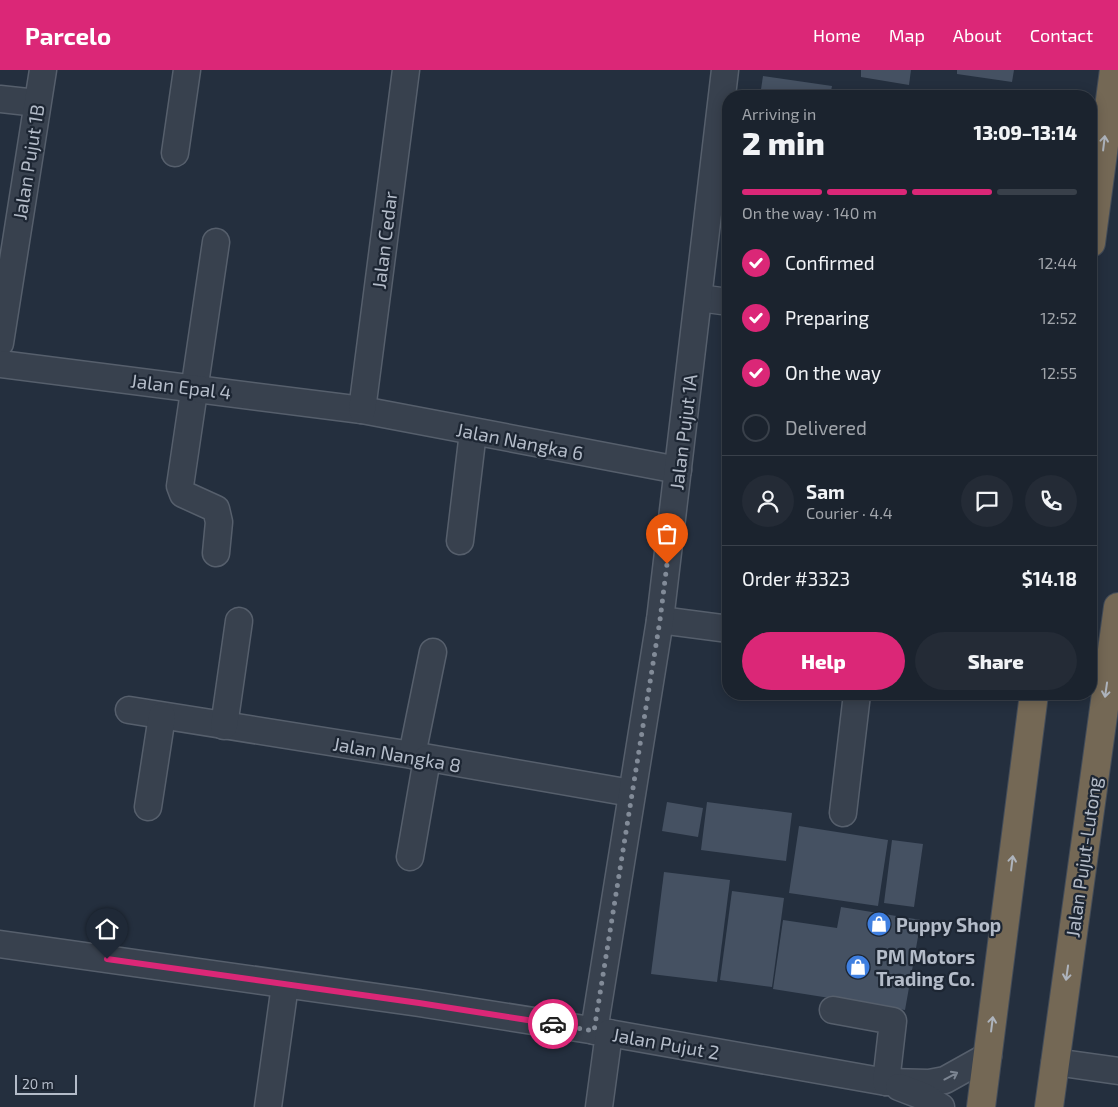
<!DOCTYPE html>
<html lang="en">
<head>
<meta charset="utf-8">
<style>
	:root { --surface:#1b232e; --page:#242b36; --text:#f1f3f6; --muted:#a0a4aa; --line:#39404a; --accent:#db2777 }
	body { margin:0; font-family:"Exo 2",sans-serif; background:var(--page); color:var(--text); height:100vh; display:flex; flex-direction:column; font-size:19px; white-space:nowrap }
	* { box-sizing:border-box; margin:0 }
	p { font-size:16px; color:var(--muted) }
	.icon { flex:none; width:28px; height:28px; fill:none; stroke:currentColor; stroke-width:2; stroke-linecap:round; stroke-linejoin:round }
	.map { position:relative; flex:1; overflow:hidden }
	.sheet { position:absolute; left:722px; top:20px; width:375px; height:610px; display:flex; flex-direction:column; background:var(--surface); border-radius:20px; box-shadow:0 2px 12px #0003,0 0 0 1px var(--line) }
	.sheet>* { flex:none }
	.scale { position:absolute; left:15px; bottom:12px; width:62px; box-sizing:border-box; padding-left:5px; border:2px solid #b4bcc9; border-top:0; font-size:14px; line-height:18px; white-space:nowrap; color:#b4bcc9; -webkit-text-stroke:4px #1d2633; paint-order:stroke }
	.pin { position:absolute; display:grid; place-items:center; width:42px; height:42px; color:#fff; margin:-51px -21px; border-radius:50% 50% 50% 0; rotate:-45deg; box-shadow:0 0 5px #0007 }
	.pin .icon { rotate:45deg }
	.courier { position:absolute; display:grid; place-items:center; width:50px; height:50px; margin:-25px; border:4px solid #db2777; border-radius:50%; background:#fff; color:#222; box-shadow:0 1px 6px #0007 }
	.summary em { font-style:normal; font-weight:800 }
	.summary div { display:flex; flex-direction:column-reverse }
	.summary { display:flex; align-items:center; justify-content:space-between; height:85px; padding:0 20px }
	h1 { font-size:32px; font-weight:800; line-height:38px }
	.bar { display:grid; grid-template-columns:repeat(4,1fr); gap:8px 5px; align-content:center; height:60px; padding:0 20px }
	.bar i { height:6px; border-radius:4px; background:var(--line) }
	.bar .selected { background:var(--accent) }
	.bar p { grid-column:span 4 }
	.line { display:flex; align-items:center; gap:12px; padding:0 20px; border-top:1px solid var(--line) }
	.line div { flex:1 }
	.round { display:grid; place-items:center; flex:none; width:52px; height:52px; border-radius:26px; background:var(--page) }
	ol { padding:0 20px; list-style:none }
	li { display:flex; align-items:center; gap:15px; height:55px }
	li p { margin-inline-start:auto }
	li .icon { padding:5px; border-radius:50%; background:var(--accent); color:#fff; stroke-width:4 }
	li:last-child { color:var(--muted) }
	li i { width:28px; height:28px; border:2px solid var(--line); border-radius:50% }
	.action { display:flex; gap:10px; margin-top:auto; padding:10px 20px }
	.action a { flex:1; height:58px; border-radius:30px; background:var(--accent); color:#fff; font-size:20px; font-weight:800; line-height:58px; text-align:center }
	.action a+a { background:var(--page); color:var(--text) }
	header { display:flex; align-items:center; gap:30px; box-sizing:border-box; height:70px; padding:0 25px; background:var(--accent); color:#fff }
	header strong { font-size:24px }
	nav { display:flex; gap:28px; margin-inline-start:auto; font-size:18px }
	.map>svg:first-child { display:block }
	.building { fill:#455162 }
	.lines { fill:none; stroke-linecap:round; stroke-linejoin:round }
	.minor-casing { stroke:#565f6c; stroke-width:29 }
	.highway-casing { stroke:#434c59; stroke-width:30 }
	.minor { stroke:#38414e; stroke-width:26 }
	.highway { stroke:#746855; stroke-width:28 }
	.oneway { stroke:#aeb4bd }
	.oneway2 { stroke:#7c8592 }
	.done { stroke:#828b98; stroke-width:5; stroke-dasharray:0 9 }
	.route { stroke:#db2777; stroke-width:6 }
	.labels { text-anchor:middle; dominant-baseline:central; stroke-width:4.5; stroke-linejoin:round; paint-order:stroke }
	.street-label { font-size:19px; fill:#b4bcc9; stroke:#1d2633 }
	.poi-label { font-size:19px; font-weight:bold; fill:#b4bcc9; stroke:#1d2633; text-anchor:start }
</style>
</head>
<body>
<header>
<strong>Parcelo</strong>
<nav><a>Home</a><a>Map</a><a>About</a><a>Contact</a></nav>
</header>
<div class="map">
<svg width="1118" height="1037" viewBox="0 0 1118 1037">
	<rect width="100%" height="100%" fill="#242f3e"/>
	<g class="building">
		<path d="M861,0H911L909,15L861,7Z"/>
		<path d="M957,0H1014L1012,12L957,4Z"/>
		<path d="M763,6L832,16L830,26H760Z"/>
		<path d="M870,19L906,25V26H867Z"/>
		<path d="M962,23L974,25V26H961Z"/>
		<path d="M667,732L703,738L698,767L662,761Z"/>
		<path d="M707,732L792,743L786,791L701,780Z"/>
		<path d="M799,756L888,770L878,836L789,823Z"/>
		<path d="M892,770L923,774L914,837L884,833Z"/>
		<path d="M664,802L730,810L717,912L651,904Z"/>
		<path d="M732,821L784,828L772,917L720,910Z"/>
		<path d="M841,837L921,850L905,940L773,919L783,850L837,858Z"/>
	</g>
	<g class="lines">
		<defs>
			<g id="minor">
				<path d="M0,29L37,33"/>
				<path d="M175,83L187,0"/>
				<path d="M216,172L180,416L183,424L216,439L219,452L216,483"/>
				<path d="M699,228L729,232"/>
				<path d="M0,273L43,0"/>
				<path d="M0,294L362,340L678,400"/>
				<path d="M362,340L406,0"/>
				<path d="M460,471L473,362"/>
				<path d="M660,550L729,559"/>
				<path d="M129,640L412,685L631,723"/>
				<path d="M224,656L239,551"/>
				<path d="M412,685L433,582"/>
				<path d="M148,737L162,646"/>
				<path d="M843,743L857,624"/>
				<path d="M410,787L427,689"/>
				<path d="M0,874L419,933L609,963L886,1012L929,1013L945,1010L988,986"/>
				<path d="M833,940L893,951L886,1012"/>
				<path d="M594,961L660,550L725,0"/>
				<path d="M1055,992L1118,1001"/>
				<path d="M899,1017L925,1027L941,1037"/>
				<path d="M268,1037L285,915"/>
				<path d="M599,1037L609,963"/>
			</g>
			<g id="highway">
				<path d="M1091,173L1114,0"/>
				<path d="M981,1037L1034,624"/>
				<path d="M1049,1037L1118,537"/>
			</g>
		</defs>
		<use href="#minor" class="minor-casing"/>
		<use href="#highway" class="highway-casing"/>
		<use href="#minor" class="minor"/>
		<use href="#highway" class="highway"/>
	</g>
	<defs><path id="oneway-shaft" d="M-6 0H5M1.5-3L5.5 0L1.5 3" fill="none" stroke-width="1.6" stroke-linecap="round" stroke-linejoin="round" transform="scale(1.25)"/></defs>
	<g class="oneway">
		<use href="#oneway-shaft" transform="translate(1104 73) rotate(-83)"/>
		<use href="#oneway-shaft" transform="translate(1106 620) rotate(98)"/>
		<use href="#oneway-shaft" transform="translate(1012 793) rotate(-83)"/>
		<use href="#oneway-shaft" transform="translate(1067 903) rotate(98)"/>
		<use href="#oneway-shaft" transform="translate(992 954) rotate(-83)"/>
	</g>
	<use class="oneway2" href="#oneway-shaft" transform="translate(951 1006) rotate(-28)"/>
	<g class="lines">
		<path class="done" d="M553,954L594,961L660,550L667,494"/>
		<path class="route" d="M107,889L419,933L553,954"/>
	</g>
	<defs>
		<symbol id="shop-disc" viewBox="-11 -11 22 22"><circle r="9.5" fill="#3f7fe0" stroke="#1d2633"/><path d="M-5-2.5h2.3a2.7 3.5 0 0 1 5.4 0H5L5.5 6h-11ZM-1.5-2.5h3a1.5 2.3 0 0 0-3 0Z" fill="#fff"/></symbol>
	</defs>
	<g fill-rule="evenodd">
		<use href="#shop-disc" x="865" y="840" width="28" height="28"/>
		<use href="#shop-disc" x="844" y="883" width="28" height="28"/>
	</g>
	<g class="labels">
		<g class="street-label">
			<text transform="translate(28 92) rotate(-81)">Jalan Pujut 1B</text>
			<text transform="translate(384 170) rotate(-83)">Jalan Cedar</text>
			<text transform="translate(181 316) rotate(7)">Jalan Epal 4</text>
			<text transform="translate(683 362) rotate(-83)">Jalan Pujut 1A</text>
			<text transform="translate(520 371) rotate(11)">Jalan Nangka 6</text>
			<text transform="translate(397 684) rotate(10)">Jalan Nangka 8</text>
			<text transform="translate(1083 787) rotate(-82)">Jalan Pujut-Lutong</text>
			<text transform="translate(666 973) rotate(10)">Jalan Pujut 2</text>
		</g>
		<g class="poi-label">
			<text x="896" y="854">Puppy Shop</text>
			<text x="876" y="886">PM Motors<tspan x="876" dy="22">Trading Co.</tspan></text>
		</g>
	</g>
</svg>
<div class="scale">20 m</div>
<div class="pin" style="left:667px;top:494px;background:#ea580c"><svg class="icon" aria-label="bag" viewBox="0 0 24 24"><path d="M5 8h14l-1 12H6zM9 8a3 3 0 0 1 6 0"/></svg></div>
<div class="pin" style="left:107px;top:889px;background:#1f2937"><svg class="icon" aria-label="home" viewBox="0 0 24 24"><path d="M3 11l9-7 9 7M6 9v11h12V9"/></svg></div>
<div class="courier" style="left:553px;top:954px"><svg class="icon" aria-label="car" viewBox="0 0 24 24"><path d="M5 17H2v-5l4-1 3-4h7l3 4 3 1v5h-3M9 17h6M6 11h13"/><circle cx="7" cy="17" r="2"/><circle cx="17" cy="17" r="2"/></svg></div>
<section class="sheet">
<div class="summary"><div><h1>2 min</h1><p>Arriving in</p></div><em>13:09–13:14</em></div>
<div class="bar"><i class="selected"></i><i class="selected"></i><i class="selected"></i><i></i><p>On the way · 140 m</p></div>
<ol>
<li><svg class="icon" aria-label="check" viewBox="0 0 24 24"><path d="M5 12l5 5 9-10"/></svg>Confirmed<p>12:44</p></li>
<li><svg class="icon" aria-label="check" viewBox="0 0 24 24"><path d="M5 12l5 5 9-10"/></svg>Preparing<p>12:52</p></li>
<li><svg class="icon" aria-label="check" viewBox="0 0 24 24"><path d="M5 12l5 5 9-10"/></svg>On the way<p>12:55</p></li>
<li><i></i>Delivered</li>
</ol>
<div class="line" style="height:90px"><a class="round"><svg class="icon" aria-label="person" viewBox="0 0 24 24"><circle cx="12" cy="8" r="4"/><path d="M4 21q1-7 8-7t8 7"/></svg></a><div><b>Sam</b><p>Courier · 4.4</p></div><a class="round"><svg class="icon" aria-label="chat" viewBox="0 0 24 24"><path d="M4 5h16v11H9l-5 4z"/></svg></a><a class="round"><svg class="icon" aria-label="phone" viewBox="0 0 24 24"><path d="M5 4h4l2 5-3 2q2 4 5 5l2-3 5 2v4C11 20 4 13 5 4z"/></svg></a></div>
<div class="line" style="height:65px"><div>Order #3323</div><b>$14.18</b></div>
<div class="action"><a>Help</a><a>Share</a></div>
</section>
</div>
</body>
</html>
